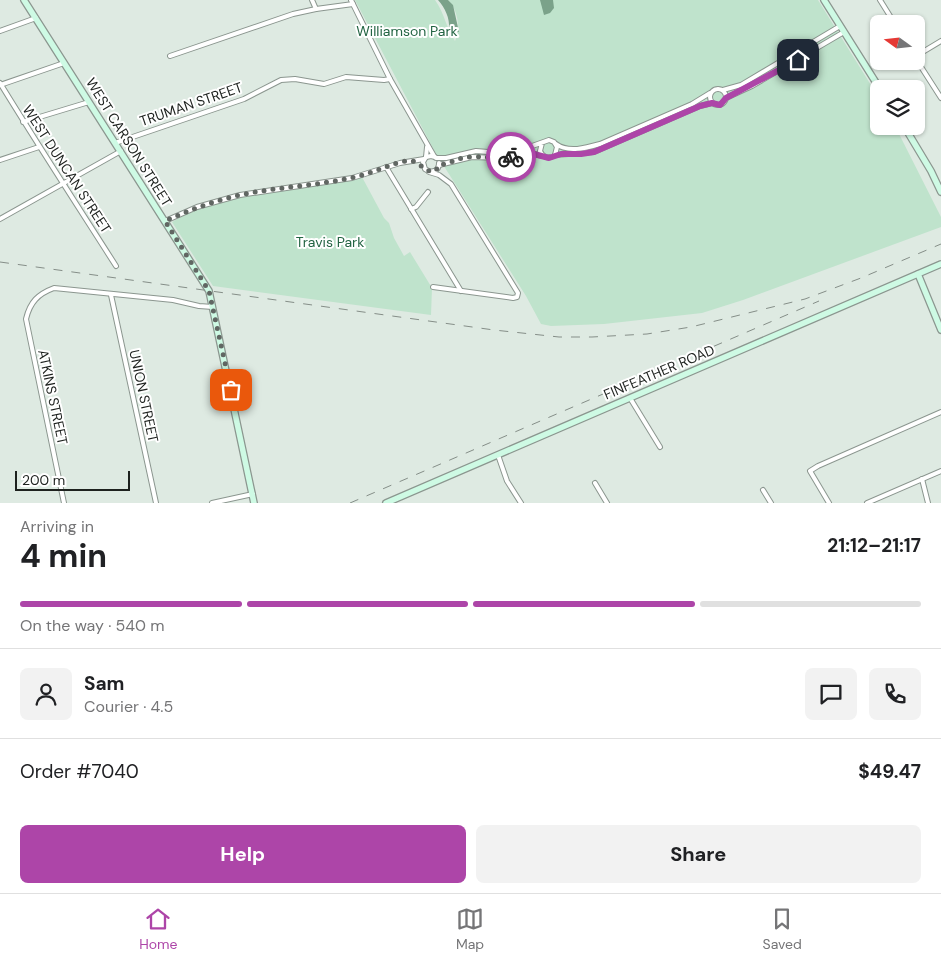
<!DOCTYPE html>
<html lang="en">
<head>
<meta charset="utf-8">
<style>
	:root { --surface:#fff; --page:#f2f2f2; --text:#202124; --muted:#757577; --line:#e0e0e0; --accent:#ad45a8 }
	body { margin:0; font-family:"DM Sans",sans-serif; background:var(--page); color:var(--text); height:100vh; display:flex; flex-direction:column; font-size:19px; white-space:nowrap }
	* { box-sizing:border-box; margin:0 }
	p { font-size:16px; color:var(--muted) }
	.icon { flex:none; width:28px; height:28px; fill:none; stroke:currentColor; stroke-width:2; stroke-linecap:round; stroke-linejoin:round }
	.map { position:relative; height:503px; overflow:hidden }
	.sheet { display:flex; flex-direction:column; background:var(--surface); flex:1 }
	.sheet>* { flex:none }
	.needle { width:32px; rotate:285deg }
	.tools { position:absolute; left:870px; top:15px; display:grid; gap:10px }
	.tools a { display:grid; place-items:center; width:55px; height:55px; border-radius:8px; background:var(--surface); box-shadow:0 1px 4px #0004; font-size:25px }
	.scale { position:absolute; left:15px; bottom:12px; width:115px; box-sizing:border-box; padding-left:5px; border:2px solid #1d211e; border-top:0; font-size:14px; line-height:18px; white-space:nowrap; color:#1d211e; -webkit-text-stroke:4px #fff; paint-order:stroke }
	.pin { position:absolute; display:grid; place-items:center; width:42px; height:42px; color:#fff; margin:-21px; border-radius:10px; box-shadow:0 2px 8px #0006 }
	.courier { position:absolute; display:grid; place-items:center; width:50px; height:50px; margin:-25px; border:4px solid #ad45a8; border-radius:50%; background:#fff; color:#222; box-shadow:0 1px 6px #0007 }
	.headline em { font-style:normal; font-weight:700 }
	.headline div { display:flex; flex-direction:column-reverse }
	.headline { display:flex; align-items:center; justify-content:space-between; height:85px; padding:0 20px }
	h1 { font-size:32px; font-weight:700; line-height:38px }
	.bar { display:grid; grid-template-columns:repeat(4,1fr); gap:8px 5px; align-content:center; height:60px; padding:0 20px }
	.bar i { height:6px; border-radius:4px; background:var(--line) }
	.bar .current { background:var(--accent) }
	.bar p { grid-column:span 4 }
	.line { display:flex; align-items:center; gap:12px; padding:0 20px; border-top:1px solid var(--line) }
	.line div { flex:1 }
	.round { display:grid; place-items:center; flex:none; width:52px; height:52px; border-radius:8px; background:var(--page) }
	.primary-button { display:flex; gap:10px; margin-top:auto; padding:10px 20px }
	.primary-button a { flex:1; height:58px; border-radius:8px; background:var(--accent); color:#fff; font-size:20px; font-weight:700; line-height:58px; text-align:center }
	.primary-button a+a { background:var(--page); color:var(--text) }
	.tabs { display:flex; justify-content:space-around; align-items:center; height:70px; border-top:1px solid var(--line); background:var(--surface); font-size:14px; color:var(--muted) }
	.tabs a { display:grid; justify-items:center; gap:2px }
	.tabs .current { color:var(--accent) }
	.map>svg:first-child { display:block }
	.green { fill:#bfe3cc }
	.water { fill:#7ba28a }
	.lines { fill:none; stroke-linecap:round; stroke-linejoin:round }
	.street-casing { stroke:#8b968f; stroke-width:6 }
	.secondary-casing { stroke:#8b968f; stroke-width:8 }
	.street { stroke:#fff; stroke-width:4 }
	.secondary { stroke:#cefae4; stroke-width:5.5 }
	.rail { stroke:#858e88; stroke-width:1; stroke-dasharray:9 9; stroke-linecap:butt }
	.done { stroke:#616763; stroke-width:5; stroke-dasharray:0 9 }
	.route { stroke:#ad45a8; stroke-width:6 }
	.labels { text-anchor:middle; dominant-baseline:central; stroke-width:4; stroke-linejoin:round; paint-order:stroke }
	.park-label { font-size:14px; fill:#236443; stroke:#fff }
	.street-label { font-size:14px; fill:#1d211e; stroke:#fff }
</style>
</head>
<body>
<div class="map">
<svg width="941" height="503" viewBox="0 0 941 503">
	<rect width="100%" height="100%" fill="#deeae2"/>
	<g class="green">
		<path d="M355,0H435C445,14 446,28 455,41C461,29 458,10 448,0H818L879,98V126H895L941,217V227L743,300L702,313L604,324L551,326L541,324L526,296L435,152Z"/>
		<path d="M362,177L384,218L389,223L394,238L404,256L410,252L432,288L431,315L213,286L172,222C222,191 304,188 362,177Z"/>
	</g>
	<g class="water">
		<path d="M438,0H448L453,5L459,32L451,31L449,29C450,18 445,8 438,0Z"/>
		<path d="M553,0L554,8L550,13L544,15L540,0Z"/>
	</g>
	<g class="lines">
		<defs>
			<g id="street">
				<path d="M312,0L316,9"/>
				<path d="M351,0L390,79L434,156"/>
				<path d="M880,0L895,24"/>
				<path d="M0,31L36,18"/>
				<path d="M170,56L293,14L316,9L353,4"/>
				<path d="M916,56L941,41"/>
				<path d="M916,59L941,98"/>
				<path d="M0,83C38,145 77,205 116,266"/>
				<path d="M0,85L64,63"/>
				<circle cx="718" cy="97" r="8"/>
				<path d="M723,90L741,85L840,26"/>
				<path d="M726,98L752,86L844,32"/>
				<path d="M23,122L89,102"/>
				<path d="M115,143L244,99L281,80L295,79L324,84L346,77L384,80L390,79"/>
				<path d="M556,144C568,153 586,148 600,144L692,104L710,93"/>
				<path d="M427,147L426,157L423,162L425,169C432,174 439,171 439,163"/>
				<path d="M555,155L594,152L700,106L712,103"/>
				<path d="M426,157L431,156L435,157"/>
				<path d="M436,158H446L476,151L500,153L521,150L549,140L554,142L557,147L555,155C549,159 543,158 540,151L542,143"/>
				<path d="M0,160L39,147"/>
				<path d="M439,165L472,157L500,158L535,154L542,156"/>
				<path d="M386,167L461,291"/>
				<path d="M429,172L439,175L451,184L518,293L517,297L513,298L433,287"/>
				<path d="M411,209L416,207L428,192"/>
				<path d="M0,219L121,151"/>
				<path d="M165,221L197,207L240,195L352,178L400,163L424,159"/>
				<path d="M111,295L156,503"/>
				<path d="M630,398L660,447"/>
				<path d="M498,455L507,481L521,503"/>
				<path d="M922,479L928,503"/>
				<path d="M595,483L607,503"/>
				<path d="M763,490L771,503"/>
				<path d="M64,503L26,319C30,302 38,294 54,288L173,300L199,306L213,307"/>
				<path d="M212,503L253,494"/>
				<path d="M829,503L810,471L818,466L941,412"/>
				<path d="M867,503L941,471"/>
			</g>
			<g id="secondary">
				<path d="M24,0L209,291L254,503"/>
				<path d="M824,0L880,89"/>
				<path d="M904,126L931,171L941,192"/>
				<path d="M918,274L941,330"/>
				<path d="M386,503L941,264"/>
			</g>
		</defs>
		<use href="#street" class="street-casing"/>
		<use href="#secondary" class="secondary-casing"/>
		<use href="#street" class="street"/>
		<use href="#secondary" class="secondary"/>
		<g class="rail">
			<path d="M0,262L494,330L559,337H592L647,334L691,327L805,299L861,278L941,244"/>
			<path d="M350,503L819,301"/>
		</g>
	</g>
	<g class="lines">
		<path class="done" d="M231,390L209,291L165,221C189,210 214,201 240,195C277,187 314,186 350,178C362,176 374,171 386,167C394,164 404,160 412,161C422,163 432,181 439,165C450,164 459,157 471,157C485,156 496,159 511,157"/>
		<path class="route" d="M511,157L534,154L549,158L561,154H581L594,152L700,106L712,103L720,105L726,98L798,60"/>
	</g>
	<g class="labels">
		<g class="park-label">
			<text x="407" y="31">Williamson Park</text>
			<text x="330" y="242">Travis Park</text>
		</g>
		<g class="street-label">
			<text transform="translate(191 104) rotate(-19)">TRUMAN STREET</text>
			<text transform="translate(129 142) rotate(58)">WEST CARSON STREET</text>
			<text transform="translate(67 169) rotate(57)">WEST DUNCAN STREET</text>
			<text transform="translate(659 372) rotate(-23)">FINFEATHER ROAD</text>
			<text transform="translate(144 396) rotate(78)">UNION STREET</text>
			<text transform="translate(53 397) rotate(78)">ATKINS STREET</text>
		</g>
	</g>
</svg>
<div class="tools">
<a><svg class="needle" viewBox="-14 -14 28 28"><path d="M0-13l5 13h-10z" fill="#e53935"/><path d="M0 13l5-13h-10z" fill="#757577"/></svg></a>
<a><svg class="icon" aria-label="layers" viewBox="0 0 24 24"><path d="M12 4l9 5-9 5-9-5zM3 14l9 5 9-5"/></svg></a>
</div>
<div class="scale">200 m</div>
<div class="pin" style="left:231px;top:390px;background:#ea580c"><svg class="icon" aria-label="bag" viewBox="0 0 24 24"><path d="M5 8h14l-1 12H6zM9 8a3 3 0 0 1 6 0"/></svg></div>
<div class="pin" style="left:798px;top:60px;background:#1f2937"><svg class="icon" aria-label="home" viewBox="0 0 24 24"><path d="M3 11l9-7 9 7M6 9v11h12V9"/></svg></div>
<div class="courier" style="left:511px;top:157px"><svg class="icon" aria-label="bike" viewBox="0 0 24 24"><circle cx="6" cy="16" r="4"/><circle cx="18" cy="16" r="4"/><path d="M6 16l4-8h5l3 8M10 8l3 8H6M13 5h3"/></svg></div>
</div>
<section class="sheet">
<div class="headline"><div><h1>4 min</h1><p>Arriving in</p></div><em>21:12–21:17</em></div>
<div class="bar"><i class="current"></i><i class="current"></i><i class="current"></i><i></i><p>On the way · 540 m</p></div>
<div class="line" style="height:90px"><a class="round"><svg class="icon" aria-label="person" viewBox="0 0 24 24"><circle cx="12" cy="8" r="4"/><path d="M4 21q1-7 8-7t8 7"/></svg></a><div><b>Sam</b><p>Courier · 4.5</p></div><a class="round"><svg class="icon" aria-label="chat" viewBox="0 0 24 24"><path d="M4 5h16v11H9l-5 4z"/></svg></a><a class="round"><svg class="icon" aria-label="phone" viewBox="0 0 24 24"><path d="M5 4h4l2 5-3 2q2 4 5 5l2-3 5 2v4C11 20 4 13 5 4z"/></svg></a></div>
<div class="line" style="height:65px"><div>Order #7040</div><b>$49.47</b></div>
<div class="primary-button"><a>Help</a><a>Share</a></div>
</section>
<nav class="tabs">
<a class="current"><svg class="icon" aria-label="home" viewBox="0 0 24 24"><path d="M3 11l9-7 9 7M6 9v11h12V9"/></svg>Home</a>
<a><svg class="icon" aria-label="map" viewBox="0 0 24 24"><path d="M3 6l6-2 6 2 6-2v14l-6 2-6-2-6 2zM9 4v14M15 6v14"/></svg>Map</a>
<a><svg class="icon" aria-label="saved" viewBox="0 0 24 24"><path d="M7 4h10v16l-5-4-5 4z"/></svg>Saved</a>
</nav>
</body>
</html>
